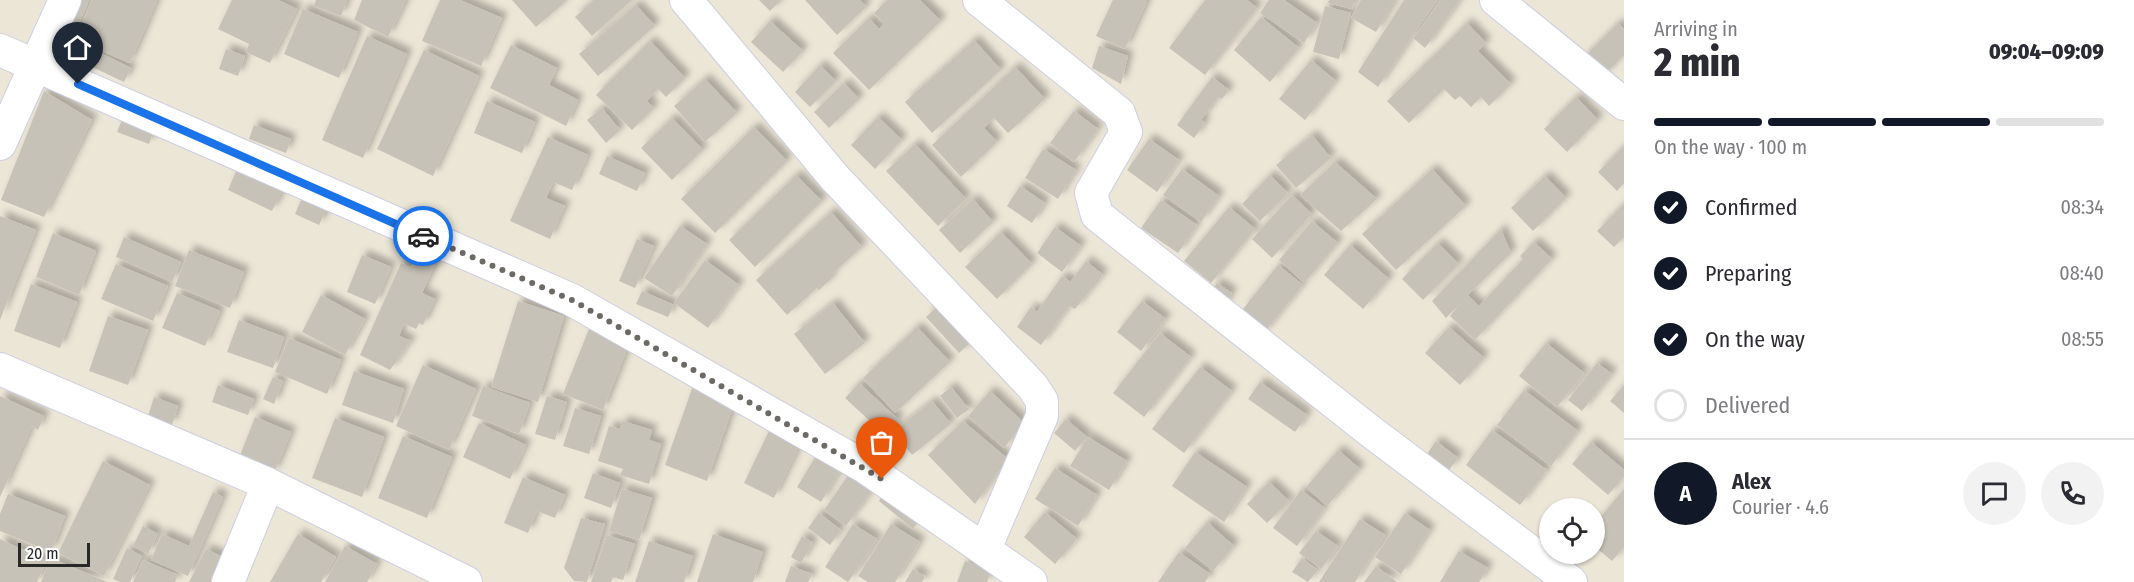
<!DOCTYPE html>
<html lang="en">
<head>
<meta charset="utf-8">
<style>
	:root { --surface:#fff; --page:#f2f2f3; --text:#2b2b33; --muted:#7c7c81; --line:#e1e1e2; --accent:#111827 }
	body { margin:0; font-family:"Fira Sans Condensed",sans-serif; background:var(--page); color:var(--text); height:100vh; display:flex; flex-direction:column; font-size:22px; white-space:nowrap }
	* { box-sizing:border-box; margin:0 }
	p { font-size:20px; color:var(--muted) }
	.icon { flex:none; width:33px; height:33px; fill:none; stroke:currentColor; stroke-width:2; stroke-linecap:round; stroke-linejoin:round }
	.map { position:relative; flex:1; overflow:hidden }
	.panel { display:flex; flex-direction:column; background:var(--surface); width:510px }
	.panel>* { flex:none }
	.controls { position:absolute; left:1539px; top:498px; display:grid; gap:12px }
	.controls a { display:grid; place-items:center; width:66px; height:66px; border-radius:50%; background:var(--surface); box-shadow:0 2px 4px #0004; font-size:30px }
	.scale { position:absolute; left:18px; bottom:15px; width:72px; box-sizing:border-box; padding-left:6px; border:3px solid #282828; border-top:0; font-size:16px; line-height:21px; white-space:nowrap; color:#282828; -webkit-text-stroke:4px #fff; paint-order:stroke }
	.pin { position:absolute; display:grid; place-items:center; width:51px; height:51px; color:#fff; margin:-62px -26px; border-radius:50% 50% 50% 0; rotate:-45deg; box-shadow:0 0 6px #0007 }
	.pin .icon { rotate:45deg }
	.courier { position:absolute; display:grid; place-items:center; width:60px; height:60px; margin:-30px; border:4px solid #1a73e8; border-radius:50%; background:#fff; color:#222; box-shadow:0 2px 8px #0007 }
	.head em { font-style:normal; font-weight:800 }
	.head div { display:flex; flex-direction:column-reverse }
	.head { display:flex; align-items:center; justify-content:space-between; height:102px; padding:0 30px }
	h1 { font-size:39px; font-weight:800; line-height:45px }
	.bar { display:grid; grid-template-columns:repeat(4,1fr); gap:9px 6px; align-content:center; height:72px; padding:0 30px }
	.bar i { height:8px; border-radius:4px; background:var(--line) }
	.bar .selected { background:var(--accent) }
	.bar p { grid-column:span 4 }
	.line { display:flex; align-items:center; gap:15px; padding:0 30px; border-top:2px solid var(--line) }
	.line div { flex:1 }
	.round { display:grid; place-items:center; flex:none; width:63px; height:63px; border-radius:32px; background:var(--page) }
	ol { padding:0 30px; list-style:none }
	li { display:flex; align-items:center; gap:18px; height:66px }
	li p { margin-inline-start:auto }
	li .icon { padding:6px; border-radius:50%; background:var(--accent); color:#fff; stroke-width:4 }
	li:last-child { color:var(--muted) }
	li i { width:33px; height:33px; border:3px solid var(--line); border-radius:50% }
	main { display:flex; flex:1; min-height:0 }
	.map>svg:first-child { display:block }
	.building { fill:#c7c2b7; filter:url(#shadow) }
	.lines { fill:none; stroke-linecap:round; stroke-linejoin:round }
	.minor-casing { stroke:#cdcee2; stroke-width:34 }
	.minor { stroke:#fff; stroke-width:32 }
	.done { stroke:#6d6a65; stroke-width:6; stroke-dasharray:0 10.8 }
	.route { stroke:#1a73e8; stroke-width:8 }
</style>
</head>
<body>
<main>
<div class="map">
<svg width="1624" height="582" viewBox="0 0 1624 582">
	<defs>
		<filter id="shadow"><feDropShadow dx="5.5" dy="-5.5" stdDeviation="3" flood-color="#0004"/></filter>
	</defs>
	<rect width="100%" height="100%" fill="#ece6d7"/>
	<g class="building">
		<path d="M80,0H89L75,32L67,29Z"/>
		<path d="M92,0H157L130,63L75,40Z"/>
		<path d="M232,0H278L297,9L270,63L246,52L249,44L218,29Z"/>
		<path d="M316,0H347L341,16L314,6Z"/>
		<path d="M362,0H406L388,37L354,20Z"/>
		<path d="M440,0H460L502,18L481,66L422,41Z"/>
		<path d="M512,0H561L564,3L536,27Z"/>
		<path d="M594,0H632L592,36L575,17Z"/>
		<path d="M759,0H781L770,11Z"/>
		<path d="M805,0H860L866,7L837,35Z"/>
		<path d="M887,0H920L941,21L869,90L833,53L869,18L879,29L884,24L874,13Z"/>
		<path d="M1113,0L1147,1L1125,49L1096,36Z"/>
		<path d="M1205,0H1247L1257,8L1205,75L1169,48Z"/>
		<path d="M1269,0H1284L1317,23L1304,43L1260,13Z"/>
		<path d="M1329,0H1354L1352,9L1328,3Z"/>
		<path d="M1361,0H1395L1376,32L1351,18Z"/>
		<path d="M1404,0H1437L1378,87L1358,72Z"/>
		<path d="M1441,0H1460L1425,48L1413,38Z"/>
		<path d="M636,5L655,26L598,76L579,54Z"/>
		<path d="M1325,6L1351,13L1339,59L1313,52Z"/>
		<path d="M303,9L358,32L339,78L284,54Z"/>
		<path d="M1261,17L1299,48L1270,82L1234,50Z"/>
		<path d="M770,21L803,51L783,72L751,42Z"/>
		<path d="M1467,23L1486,43L1478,51L1511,84L1489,106L1481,97L1471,107L1460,96L1455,100L1444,89L1409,123L1387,101Z"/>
		<path d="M1618,23L1624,29V55L1601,78L1582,59Z"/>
		<path d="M367,36L407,54L363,158L322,140Z"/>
		<path d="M974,40L1001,70L932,133L905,102Z"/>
		<path d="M650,41L685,78L666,97L658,89L647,101L654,108L632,130L596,95Z"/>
		<path d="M80,43L131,68L124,82L73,58Z"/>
		<path d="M511,45L557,68L549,85L578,100L566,126L490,88Z"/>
		<path d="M1099,46L1128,56L1121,84L1092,68Z"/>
		<path d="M226,49L245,56L238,76L219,69Z"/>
		<path d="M424,50L479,76L433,176L377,149Z"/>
		<path d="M1311,60L1336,81L1305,120L1279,99Z"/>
		<path d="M820,65L836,81L810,107L795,92Z"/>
		<path d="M1015,67L1045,99L1008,133L994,118L984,128L997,142L961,177L932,145Z"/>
		<path d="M1212,77L1229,90L1222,99L1218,97L1201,120L1205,123L1194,138L1177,125Z"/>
		<path d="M705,79L737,113L705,142L674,106Z"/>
		<path d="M844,83L859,99L829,128L814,112Z"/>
		<path d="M44,91L92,120L44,217L1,200Z"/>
		<path d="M1576,97L1598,120L1567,152L1544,129Z"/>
		<path d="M487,101L535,122L522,153L474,133Z"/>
		<path d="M602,108L620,130L606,143L587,120Z"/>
		<path d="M1074,111L1098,129L1074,162L1050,143Z"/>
		<path d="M124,115L155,127L149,144L117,132Z"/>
		<path d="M878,117L902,140L875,169L851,145Z"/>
		<path d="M672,118L703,150L672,180L641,148Z"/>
		<path d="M254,125L291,139L286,153L249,139Z"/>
		<path d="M754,127L787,161L715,233L681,199Z"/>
		<path d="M1312,135L1331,158L1296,188L1276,165Z"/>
		<path d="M548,137L588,155L572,190L553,182L546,198L565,206L550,239L510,221Z"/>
		<path d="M1149,139L1179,160L1157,192L1127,170Z"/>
		<path d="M915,144L966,199L938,226L886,171Z"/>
		<path d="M1624,146V183L1617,191L1598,172Z"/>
		<path d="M1043,149L1076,170L1058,199L1025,178Z"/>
		<path d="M607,156L645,173L637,191L599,174Z"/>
		<path d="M1335,162L1377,199L1341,231L1300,195Z"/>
		<path d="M237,169L282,191L272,211L228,190Z"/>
		<path d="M1182,169L1219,196L1201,222L1163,195Z"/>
		<path d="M1432,169L1466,206L1396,270L1362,234Z"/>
		<path d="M796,175L822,201L755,267L729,240Z"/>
		<path d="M1270,175L1288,193L1260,221L1242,204Z"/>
		<path d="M1545,176L1566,198L1533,231L1511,208Z"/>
		<path d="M1020,186L1045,203L1032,223L1007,206Z"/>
		<path d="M1292,195L1312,214L1272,258L1252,239Z"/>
		<path d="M973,199L993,222L960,253L939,230Z"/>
		<path d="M301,200L326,210L319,225L295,214Z"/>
		<path d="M1161,200L1197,225L1178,253L1141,228Z"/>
		<path d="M1624,204V237L1614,247L1597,231Z"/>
		<path d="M1229,207L1255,229L1211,283L1184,261Z"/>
		<path d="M831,212L862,247L830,276L832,278L819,290L817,288L787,315L756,280Z"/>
		<path d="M0,216L36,230L0,320Z"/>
		<path d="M1312,221L1338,243L1304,283L1279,260Z"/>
		<path d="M680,226L707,244L672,296L644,278Z"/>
		<path d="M1055,227L1081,246L1062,272L1037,253Z"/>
		<path d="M1501,229L1511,253L1468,295L1479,306L1523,259L1520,256L1534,242L1552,259L1475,340L1450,316L1466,297L1446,318L1432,301Z"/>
		<path d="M1001,232L1032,264L997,299L965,267Z"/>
		<path d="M53,233L96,251L79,295L36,277Z"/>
		<path d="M124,237L181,262L172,282L116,257Z"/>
		<path d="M637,239L654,246L635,288L619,281Z"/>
		<path d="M1438,243L1459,264L1423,300L1402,279Z"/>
		<path d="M1350,245L1389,279L1363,309L1324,275Z"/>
		<path d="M189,250L244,272L230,308L175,286Z"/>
		<path d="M362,255L391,267L375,304L347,292Z"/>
		<path d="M417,255L435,264L422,293L435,299L423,325L419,323L416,329L404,324L399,336L411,341L390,370L360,355L401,263L411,267Z"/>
		<path d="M705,260L739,285L708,328L674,303Z"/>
		<path d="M1086,261L1103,275L1075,309L1069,306L1041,345L1017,327L1031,307L1037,312L1062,276L1084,291L1071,281Z"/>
		<path d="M116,264L168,286L153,321L101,299Z"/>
		<path d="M1278,265L1303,285L1263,334L1253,326L1257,321L1243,309Z"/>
		<path d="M1217,283L1232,293L1223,308L1207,297Z"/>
		<path d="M31,284L77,302L60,348L14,331Z"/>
		<path d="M642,291L674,305L668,317L636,304Z"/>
		<path d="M177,293L220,311L205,346L162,328Z"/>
		<path d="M321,295L365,319L345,355L302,332Z"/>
		<path d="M518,301L564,316L538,402L491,387Z"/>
		<path d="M1142,301L1166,319L1141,351L1117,332Z"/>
		<path d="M833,303L865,343L825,374L794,334Z"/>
		<path d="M939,305L971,342L959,353L926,317Z"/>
		<path d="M108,316L148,330L128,385L89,371Z"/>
		<path d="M239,320L284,337L273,368L227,352Z"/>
		<path d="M591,324L631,339L603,410L563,394Z"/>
		<path d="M917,327L950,362L895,413L863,378Z"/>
		<path d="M1449,327L1484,358L1460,385L1425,353Z"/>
		<path d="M1160,333L1191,357L1144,417L1113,393Z"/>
		<path d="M289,338L341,360L327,394L275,372Z"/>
		<path d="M1546,343L1584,373L1557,407L1519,376Z"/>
		<path d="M1597,363L1612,374L1582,411L1568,400Z"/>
		<path d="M423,365L476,389L449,450L396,426Z"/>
		<path d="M1200,367L1232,391L1184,453L1152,429Z"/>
		<path d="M354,371L404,389L393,423L342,405Z"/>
		<path d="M273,377L283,381L274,404L263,399Z"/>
		<path d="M1260,382L1307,415L1295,432L1248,399Z"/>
		<path d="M694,383L736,398L707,481L665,465Z"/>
		<path d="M859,383L899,420L885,435L845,398Z"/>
		<path d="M218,385L254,399L248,415L212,402Z"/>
		<path d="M1624,385V413L1610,401Z"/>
		<path d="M483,386L530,403L519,434L472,416Z"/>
		<path d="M951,387L969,409L957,418L940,396Z"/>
		<path d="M1524,390L1578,431L1551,466L1497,425Z"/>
		<path d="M990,391L1024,423L1004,448L968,416Z"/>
		<path d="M0,396L44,416L38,430L32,426L0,497Z"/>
		<path d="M547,396L567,402L555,440L535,434Z"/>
		<path d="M154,397L178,406L172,425L148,416Z"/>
		<path d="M932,401L951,424L912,455L893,432Z"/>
		<path d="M575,408L601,416L589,454L563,446Z"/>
		<path d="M255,417L291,432L274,473L239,458Z"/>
		<path d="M335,418L384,437L362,497L312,478Z"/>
		<path d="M1066,419L1087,437L1075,451L1054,433Z"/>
		<path d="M622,421L652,430L649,440L661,444L649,484L620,475L623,469L598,461L609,426L620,429Z"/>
		<path d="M963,421L1008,459L975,504L928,455Z"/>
		<path d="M479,423L526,445L510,479L463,457Z"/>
		<path d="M1492,430L1547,470L1520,505L1466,465Z"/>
		<path d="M769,431L799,446L774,498L744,483Z"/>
		<path d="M403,436L452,457L427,518L378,498Z"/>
		<path d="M1088,437L1127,461L1109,490L1070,466Z"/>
		<path d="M1436,441L1458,458L1449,470L1427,454Z"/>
		<path d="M1591,442L1624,470V477L1608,495L1572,464Z"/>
		<path d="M1338,450L1360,469L1327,506L1306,487Z"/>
		<path d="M819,451L843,466L821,502L797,487Z"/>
		<path d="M1195,452L1247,487L1224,522L1172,486Z"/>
		<path d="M103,461L150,485L104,576L58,553Z"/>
		<path d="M1055,468L1097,495L1078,526L1035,499Z"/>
		<path d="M593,473L620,483L611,508L584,498Z"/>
		<path d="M849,474L872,490L846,526L824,510Z"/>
		<path d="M523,477L565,495L555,518L537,511L528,533L504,523Z"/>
		<path d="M1269,482L1289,501L1267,523L1247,504Z"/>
		<path d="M622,489L652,498L639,540L609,531Z"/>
		<path d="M1624,489V547L1612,561L1594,546V525Z"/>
		<path d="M1301,490L1325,508L1297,546L1273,528Z"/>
		<path d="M885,491L924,515L913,529L879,501Z"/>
		<path d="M213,492L223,497L188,576L151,560L162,534L189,546Z"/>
		<path d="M8,494L65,516L51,552L0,531V514Z"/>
		<path d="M1045,512L1077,539L1055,564L1024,537Z"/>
		<path d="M819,513L841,530L830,545L808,528Z"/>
		<path d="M1405,513L1430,530L1401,574L1375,557Z"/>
		<path d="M581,518L605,524L587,582L574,581L564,568Z"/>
		<path d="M1360,519L1385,535L1355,582H1319Z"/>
		<path d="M1207,522L1234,546L1213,571L1185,548Z"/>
		<path d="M853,524L877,539L848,582L825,567Z"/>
		<path d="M891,524L920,542L895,582H868L858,576Z"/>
		<path d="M143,526L158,534L148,554L133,546Z"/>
		<path d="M1316,531L1338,546L1321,569L1299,553Z"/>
		<path d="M298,534L336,557L321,582H270Z"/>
		<path d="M713,534L763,552L753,582H697Z"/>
		<path d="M607,535L635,544L623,580L613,577L611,582H591Z"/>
		<path d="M802,536L813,543L801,563L791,557Z"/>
		<path d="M0,539L47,561L37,582H0Z"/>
		<path d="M649,541L693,556L684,582H635Z"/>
		<path d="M345,546L377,564L367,582H325Z"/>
		<path d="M127,548L142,556L130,582H120L113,579Z"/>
		<path d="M206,549L231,561L221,582H189Z"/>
		<path d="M1459,551L1488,568L1479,582H1440Z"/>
		<path d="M1179,552L1210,574L1205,582H1158Z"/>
		<path d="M51,558L107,582H41Z"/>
		<path d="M1302,558L1318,570L1308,582L1292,572Z"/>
		<path d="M143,560L178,575L175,582H133Z"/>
		<path d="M965,561L991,570L987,582H957Z"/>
		<path d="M791,566L812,574L808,582H785Z"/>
		<path d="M1376,566L1397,582H1364Z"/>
		<path d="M913,569L925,577L922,582H905Z"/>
	</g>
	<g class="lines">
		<defs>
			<g id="minor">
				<path d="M686,0L835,178L1033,387L1042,401V416L985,549"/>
				<path d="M979,0L1119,113L1126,132L1091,193L1097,215L1370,431L1571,582"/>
				<path d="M1496,0L1624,104"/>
				<path d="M0,50L572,300L865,467L1031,582"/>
				<path d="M0,144L65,0"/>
				<path d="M0,369L268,484L466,582"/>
				<path d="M228,582L268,484"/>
			</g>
		</defs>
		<use href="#minor" class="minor-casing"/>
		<use href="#minor" class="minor"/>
	</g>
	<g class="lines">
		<path class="done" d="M423,236L572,300L882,479"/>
		<path class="route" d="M78,84L423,236"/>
	</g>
</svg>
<div class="controls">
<a><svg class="icon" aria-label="locate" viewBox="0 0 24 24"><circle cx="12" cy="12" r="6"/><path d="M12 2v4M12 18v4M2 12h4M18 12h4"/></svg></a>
</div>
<div class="scale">20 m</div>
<div class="pin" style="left:882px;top:479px;background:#ea580c"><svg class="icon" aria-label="bag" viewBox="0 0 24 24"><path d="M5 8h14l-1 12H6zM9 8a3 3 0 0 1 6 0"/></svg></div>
<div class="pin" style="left:78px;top:84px;background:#1f2937"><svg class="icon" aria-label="home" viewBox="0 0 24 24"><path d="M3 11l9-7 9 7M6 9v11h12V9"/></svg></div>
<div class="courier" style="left:423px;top:236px"><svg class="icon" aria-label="car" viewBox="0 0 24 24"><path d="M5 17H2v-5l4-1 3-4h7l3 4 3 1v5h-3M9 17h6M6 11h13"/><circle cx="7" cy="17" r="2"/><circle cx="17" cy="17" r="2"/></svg></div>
</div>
<section class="panel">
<div class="head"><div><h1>2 min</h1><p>Arriving in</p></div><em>09:04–09:09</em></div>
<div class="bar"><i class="selected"></i><i class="selected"></i><i class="selected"></i><i></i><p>On the way · 100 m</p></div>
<ol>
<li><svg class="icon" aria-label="check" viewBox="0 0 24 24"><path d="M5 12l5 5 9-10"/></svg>Confirmed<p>08:34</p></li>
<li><svg class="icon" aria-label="check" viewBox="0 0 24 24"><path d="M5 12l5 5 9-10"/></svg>Preparing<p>08:40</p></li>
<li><svg class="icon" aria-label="check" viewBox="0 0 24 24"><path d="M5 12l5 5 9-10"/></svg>On the way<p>08:55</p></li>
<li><i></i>Delivered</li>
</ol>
<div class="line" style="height:108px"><b class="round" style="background:var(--accent);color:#fff">A</b><div><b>Alex</b><p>Courier · 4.6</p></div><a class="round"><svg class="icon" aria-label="chat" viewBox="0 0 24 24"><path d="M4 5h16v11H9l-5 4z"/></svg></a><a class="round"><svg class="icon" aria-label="phone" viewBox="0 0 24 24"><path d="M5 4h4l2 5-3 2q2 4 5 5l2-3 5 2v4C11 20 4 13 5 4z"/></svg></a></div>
</section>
</main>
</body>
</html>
